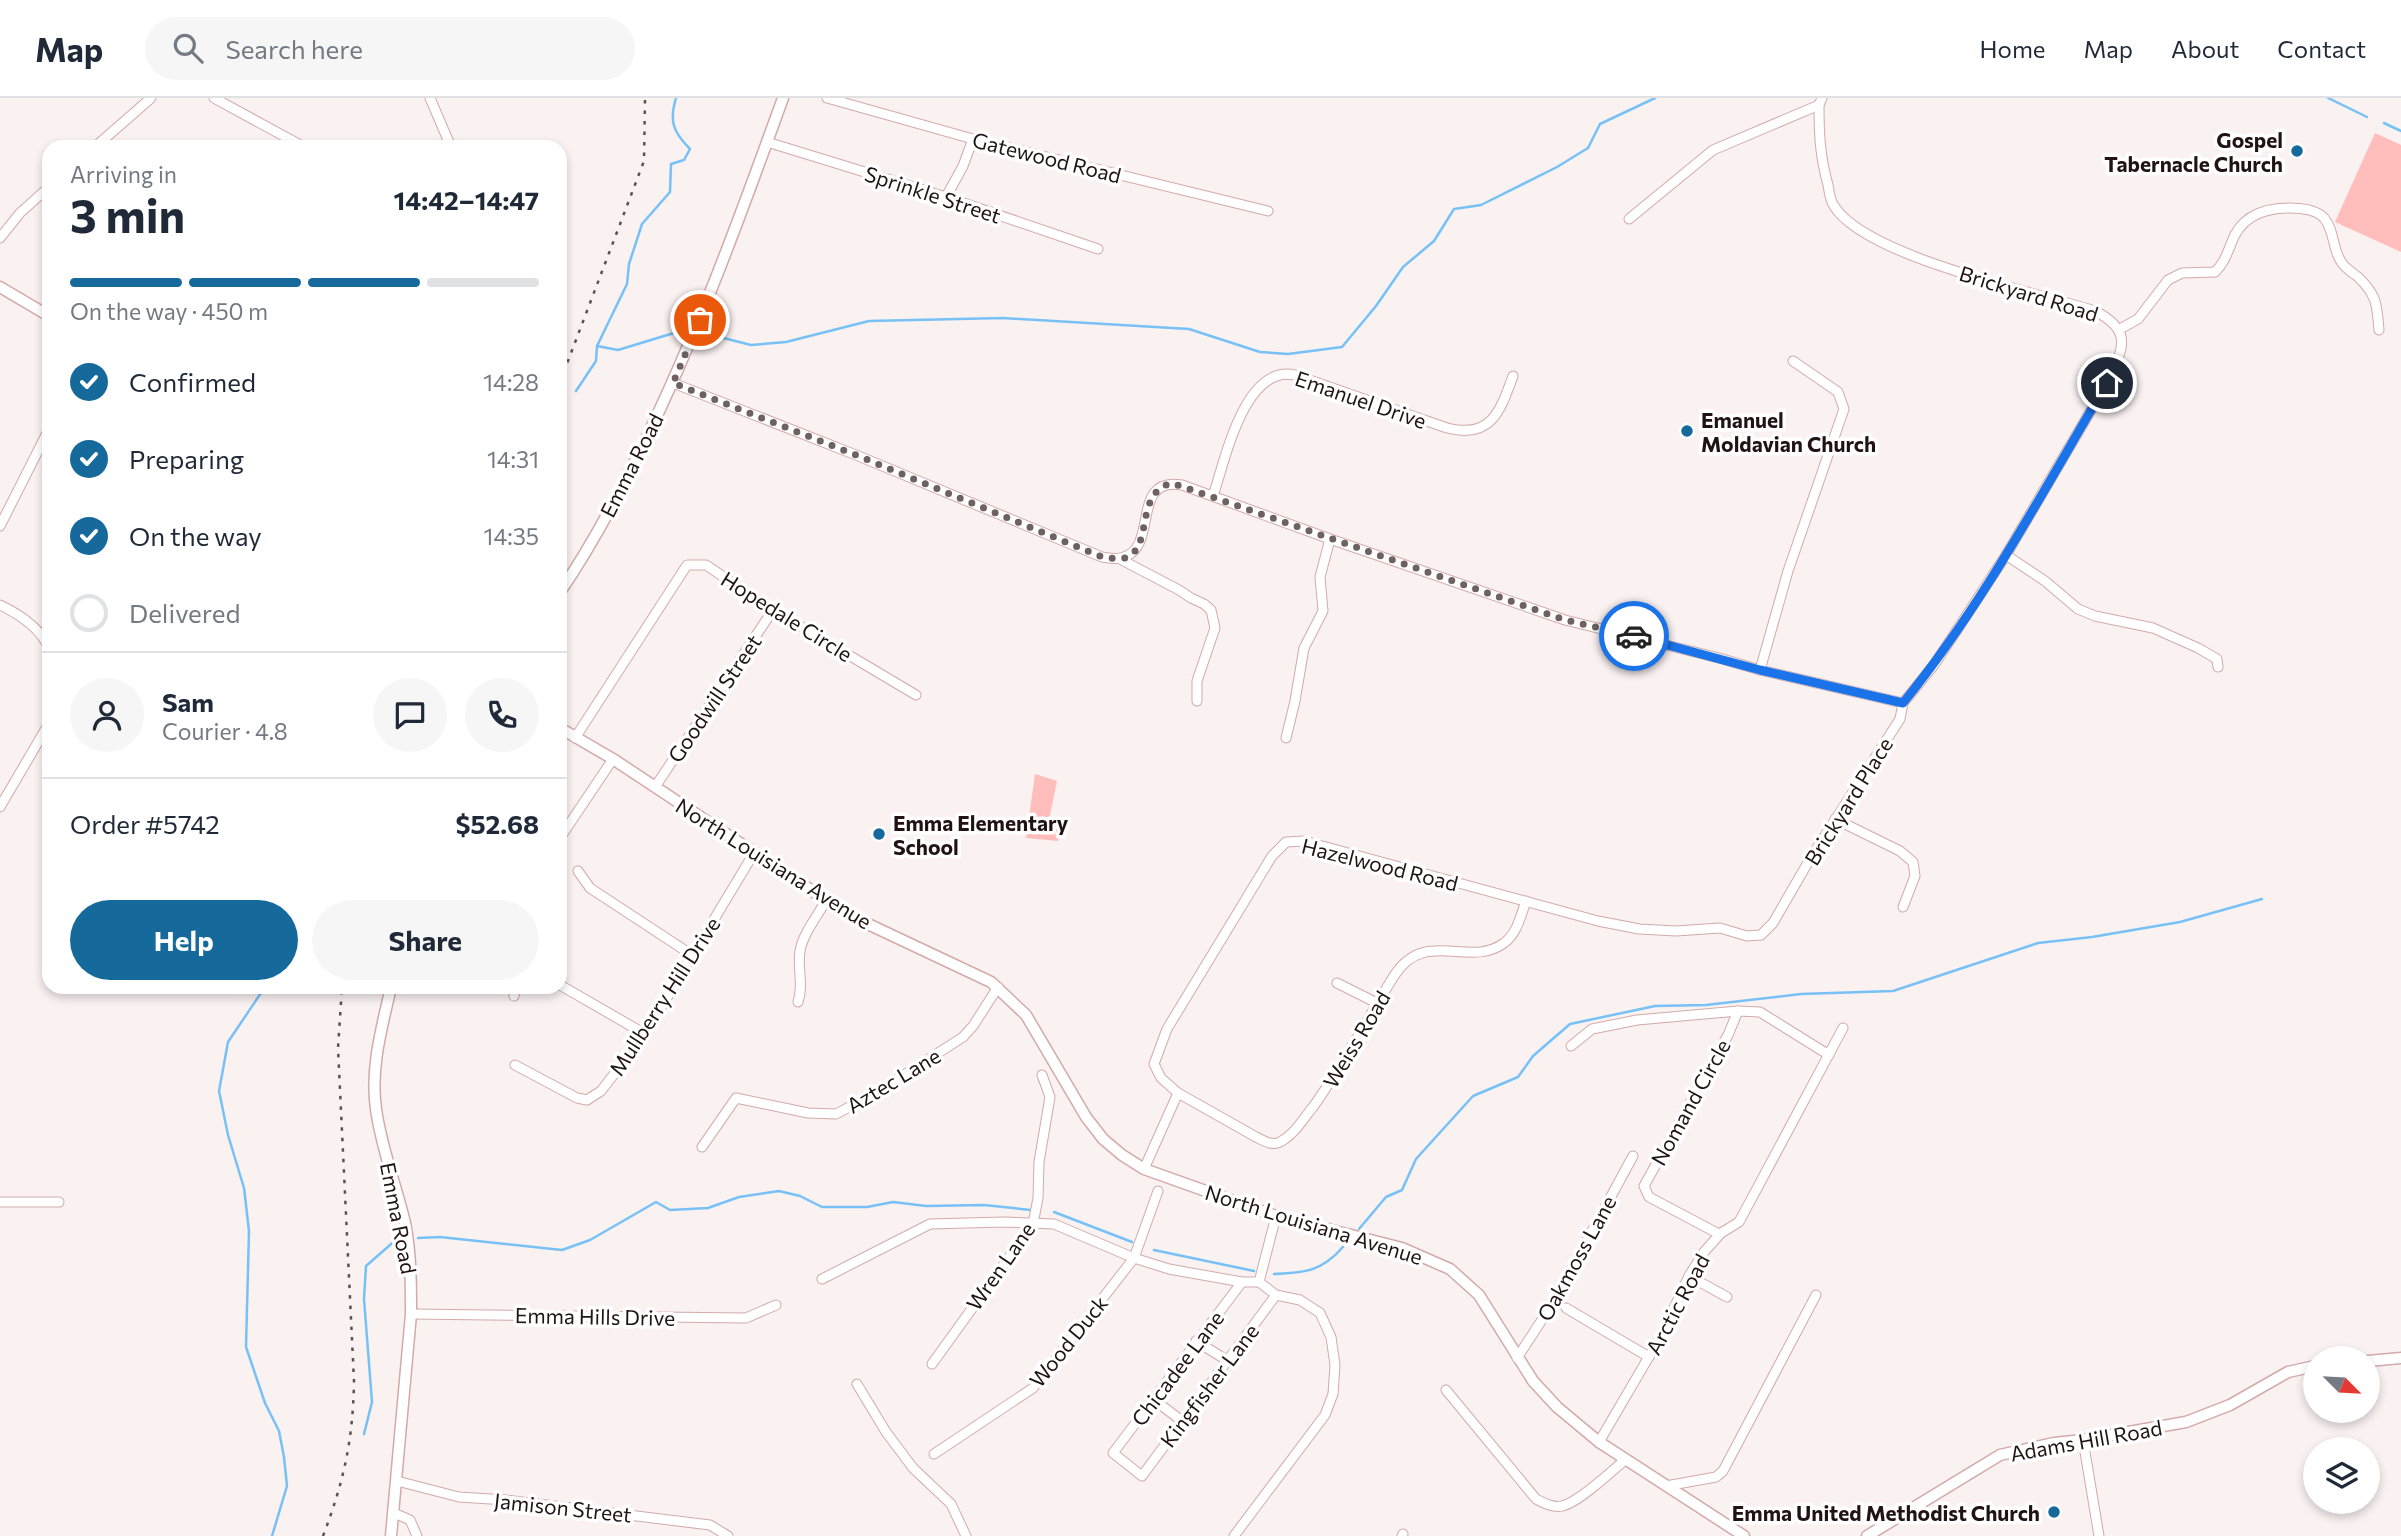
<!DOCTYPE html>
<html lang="en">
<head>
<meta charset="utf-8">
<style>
	:root { --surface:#fff; --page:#f6f6f7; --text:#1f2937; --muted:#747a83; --line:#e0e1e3; --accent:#166a9b }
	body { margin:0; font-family:Commissioner,sans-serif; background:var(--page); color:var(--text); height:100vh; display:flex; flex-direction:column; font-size:26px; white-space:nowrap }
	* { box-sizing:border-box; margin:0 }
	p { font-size:23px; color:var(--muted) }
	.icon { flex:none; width:38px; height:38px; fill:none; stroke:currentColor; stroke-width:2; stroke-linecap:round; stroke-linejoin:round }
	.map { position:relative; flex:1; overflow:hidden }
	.details { position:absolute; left:42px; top:42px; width:525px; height:854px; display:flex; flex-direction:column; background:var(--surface); border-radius:21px; box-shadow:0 4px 10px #0003 }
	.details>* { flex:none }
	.needle { width:46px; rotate:114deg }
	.buttons { position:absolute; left:2303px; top:1248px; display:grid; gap:14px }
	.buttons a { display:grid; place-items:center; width:77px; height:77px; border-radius:50%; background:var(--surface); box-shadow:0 4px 10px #0003; font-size:35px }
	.pin { position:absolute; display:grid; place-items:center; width:60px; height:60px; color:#fff; margin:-30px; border:4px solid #fff; border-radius:50%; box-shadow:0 2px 7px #0007 }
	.courier { position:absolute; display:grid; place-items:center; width:70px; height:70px; margin:-35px; border:5px solid #1a73e8; border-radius:50%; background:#fff; color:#222; box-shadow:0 2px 9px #0007 }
	.head em { font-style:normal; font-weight:700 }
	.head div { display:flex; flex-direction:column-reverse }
	.head { display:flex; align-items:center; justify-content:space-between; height:119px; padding:0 28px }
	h1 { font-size:46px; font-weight:700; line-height:52px }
	.bar { display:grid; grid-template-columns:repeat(4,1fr); gap:10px 7px; align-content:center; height:84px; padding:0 28px }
	.bar i { height:9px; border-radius:5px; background:var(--line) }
	.bar .active { background:var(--accent) }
	.bar p { grid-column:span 4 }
	.line { display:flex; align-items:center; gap:18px; padding:0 28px; border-top:2px solid var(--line) }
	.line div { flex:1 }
	.round { display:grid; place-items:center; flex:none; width:74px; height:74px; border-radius:37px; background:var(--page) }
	ol { padding:0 28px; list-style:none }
	li { display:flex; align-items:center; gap:21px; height:77px }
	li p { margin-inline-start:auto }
	li .icon { padding:7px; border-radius:50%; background:var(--accent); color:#fff; stroke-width:4 }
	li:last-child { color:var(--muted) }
	li i { width:38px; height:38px; border:4px solid var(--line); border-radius:50% }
	.cta { display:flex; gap:14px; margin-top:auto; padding:14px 28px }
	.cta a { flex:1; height:80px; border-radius:42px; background:var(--accent); color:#fff; font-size:28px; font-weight:700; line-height:80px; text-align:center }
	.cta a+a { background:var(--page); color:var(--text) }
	header { display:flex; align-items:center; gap:42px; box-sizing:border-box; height:98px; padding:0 35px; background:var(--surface); border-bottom:2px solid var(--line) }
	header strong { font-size:33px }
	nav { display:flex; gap:38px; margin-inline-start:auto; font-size:24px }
	.search { width:490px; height:63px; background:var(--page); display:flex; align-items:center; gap:18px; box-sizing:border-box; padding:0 24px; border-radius:38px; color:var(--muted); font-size:26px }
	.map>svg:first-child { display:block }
	.green { fill:#ffbdbb }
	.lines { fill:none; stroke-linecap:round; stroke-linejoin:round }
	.stream { stroke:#77c1f6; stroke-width:2.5 }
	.minor-casing { stroke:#d3aaa9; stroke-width:11 }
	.tertiary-casing { stroke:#d3aaa9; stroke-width:13 }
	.minor { stroke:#fff; stroke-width:9 }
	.tertiary { stroke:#fff; stroke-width:10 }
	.rail { stroke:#5d5050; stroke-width:2.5; stroke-dasharray:3.5 7; stroke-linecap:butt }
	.done { stroke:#6d6161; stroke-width:7; stroke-dasharray:0 12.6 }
	.route { stroke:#1a73e8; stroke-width:9 }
	.poi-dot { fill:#166a9b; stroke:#fff; stroke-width:2.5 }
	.labels { text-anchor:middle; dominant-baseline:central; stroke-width:7; stroke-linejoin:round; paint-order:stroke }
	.poi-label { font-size:21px; font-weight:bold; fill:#211313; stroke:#fff; text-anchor:end }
	.street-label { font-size:21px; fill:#211313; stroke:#fff }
</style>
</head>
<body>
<header>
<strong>Map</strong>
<div class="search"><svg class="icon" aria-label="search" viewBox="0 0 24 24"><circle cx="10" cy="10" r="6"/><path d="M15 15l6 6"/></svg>Search here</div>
<nav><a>Home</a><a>Map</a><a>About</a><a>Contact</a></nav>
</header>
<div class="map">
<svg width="2401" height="1438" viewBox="0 0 2401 1438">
	<rect width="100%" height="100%" fill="#faf1f1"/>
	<g class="green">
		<path d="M2375,35L2401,47V154L2335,124Z"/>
		<path d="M1035,676L1057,683L1048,727L1059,729L1058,743L1026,740Z"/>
	</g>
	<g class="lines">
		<g class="stream">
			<path d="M2328,0L2367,19"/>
			<path d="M2384,25L2401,33"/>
			<path d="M704,235L751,247L786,244L869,223L1003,220L1189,231L1260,254L1288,256L1342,249L1376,208L1403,169L1434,143L1454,111L1481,107L1557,69L1588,50L1600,26L1655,0"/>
			<path d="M597,248L618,252L687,231"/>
			<path d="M576,293L596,263L597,248L627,186L629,166L642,126L670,94L671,66L684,62L690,51C673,34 669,23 676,0"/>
			<path d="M265,889L228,944L219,993L228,1037L244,1090L249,1133L246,1249L265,1305L279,1333L284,1359L287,1388L272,1438"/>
			<path d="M1054,1114L1132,1144"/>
			<path d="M1359,1131L1386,1099L1402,1092L1416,1061L1473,998L1518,979L1533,958L1570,926L1655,908L1706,907L1801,896L1893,893L2038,845L2092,839L2180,824L2262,801"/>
			<path d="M418,1140L440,1139L562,1152L590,1142L656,1104L670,1112L708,1110L739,1099L779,1093L800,1098L822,1109H867L893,1104L926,1108L984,1107L1031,1112"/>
			<path d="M1154,1152L1254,1173"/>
			<path d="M1274,1176C1305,1175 1322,1173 1343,1149"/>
			<path d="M364,1336L372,1304L364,1201L366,1168L398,1140"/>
		</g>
		<defs>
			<g id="minor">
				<path d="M214,0L304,49"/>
				<path d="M430,0L451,49"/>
				<path d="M827,0L973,41L1268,113"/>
				<path d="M767,44L946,99L1098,151"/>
				<path d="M95,49L151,0"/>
				<path d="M946,99L963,68L973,41"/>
				<path d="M1629,121L1713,52L1819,7"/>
				<path d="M0,140L20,115L49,89"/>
				<path d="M2120,231L2138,221L2168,182L2182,175L2215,174C2224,165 2226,158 2231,146C2240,119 2262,110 2289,110C2301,110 2316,111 2324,120C2335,133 2332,152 2342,165C2346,171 2353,175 2358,179C2377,197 2377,207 2379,232"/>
				<path d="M673,285L856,357L1102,459C1109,460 1117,462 1124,459C1159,448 1130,378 1182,387L1330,441L1565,522L1719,560L1760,572L1903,605"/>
				<path d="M1213,398C1225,363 1244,266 1295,277L1447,330C1491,341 1500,314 1513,278"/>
				<path d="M0,428L49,331"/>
				<path d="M2006,457L2045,483L2078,511L2095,518L2153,530L2198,550L2217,561L2218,569"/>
				<path d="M1120,461L1179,492L1191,500L1204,506L1211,512L1215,530L1197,583V603"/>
				<path d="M0,507C19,516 40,530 49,550"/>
				<path d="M1760,572L1788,473L1844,311L1838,294L1793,263"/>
				<path d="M575,640L687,467H706L773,512L916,597"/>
				<path d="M1286,640L1295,603L1304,550L1323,513L1320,479L1330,441"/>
				<path d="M655,689L773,512"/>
				<path d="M0,709L48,627L49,620"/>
				<path d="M1835,721L1900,753L1913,764L1915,778L1903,809"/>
				<path d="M560,740L613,661"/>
				<path d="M578,773L590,790L692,857"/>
				<path d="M1526,803C1521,817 1517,836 1504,845C1469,871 1425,829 1394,878C1367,921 1343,967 1313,1009C1303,1021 1295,1036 1280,1044C1272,1048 1264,1043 1256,1039L1178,995L1161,980L1154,966L1167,931L1272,758L1286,744L1304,743L1598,823L1639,831L1676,833L1720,830L1747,838L1761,837L1773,825L1810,761L1900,621L1903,605L1934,567L2006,457L2107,285C2123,251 2134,233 2095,213C2035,194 1866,159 1834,108C1830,102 1829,94 1828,87C1820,58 1819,37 1819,7L1822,0"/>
				<path d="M1337,885L1377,905"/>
				<path d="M560,887L645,936"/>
				<path d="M514,898L516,889"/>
				<path d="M798,904C804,886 797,871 800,853C803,835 818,818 826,802"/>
				<path d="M1571,948L1592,931L1637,922L1738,913L1760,914L1829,957"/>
				<path d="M515,967L577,1000L587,1002L601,993L645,936L754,755"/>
				<path d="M702,1049L736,1000L808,1015L836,1016L876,995L963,939L973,928L998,889"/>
				<path d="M1144,1071L1178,995"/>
				<path d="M0,1104H59"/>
				<path d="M1719,1136L1649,1099L1644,1088L1728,937L1738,913"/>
				<path d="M1689,1178L1727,1199"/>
				<path d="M822,1181L930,1126L1003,1124L1054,1126L1134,1160L1169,1171L1242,1184H1259L1276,1197L1300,1202L1320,1215L1331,1239L1335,1267L1333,1296L1325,1317L1234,1438"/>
				<path d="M1242,1184L1113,1355L1142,1378L1276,1197"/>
				<path d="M1259,1184L1276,1118"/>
				<path d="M1566,1210L1649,1259"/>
				<path d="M411,1216L746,1220L776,1207"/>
				<path d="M1196,1243L1228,1263"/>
				<path d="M1517,1260L1553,1205L1633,1058"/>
				<path d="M932,1266L1033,1126L1038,1100L1039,1064L1050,999L1042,977"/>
				<path d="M857,1286L886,1334L913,1370L951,1406L966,1438"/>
				<path d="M1446,1292L1536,1401C1544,1405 1553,1410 1562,1408C1578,1405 1612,1373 1626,1361"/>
				<path d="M1153,1301L1182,1323"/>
				<path d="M2083,1342L2099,1438"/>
				<path d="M1599,1344L1661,1238L1689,1178L1704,1154L1721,1135L1739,1124L1843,930"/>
				<path d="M934,1356L1033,1290L1134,1160L1158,1093"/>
				<path d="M397,1383L459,1399L506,1402L710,1427L728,1438"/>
				<path d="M1666,1388L1716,1379L1723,1373L1816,1197"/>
				<path d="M394,1415L410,1422L417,1438"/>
				<path d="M1402,1438L1403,1436"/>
			</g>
			<g id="tertiary">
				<path d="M0,189L49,218"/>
				<path d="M560,494C591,449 617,400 641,351C697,237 740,119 783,0"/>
				<path d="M560,630L613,661L826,802L870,827L991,884L1026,917L1086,1019L1103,1041L1122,1057L1144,1071L1276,1118L1402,1150L1450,1171L1479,1197L1533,1283L1557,1309L1599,1344L1744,1438"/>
				<path d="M2368,1263L2401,1260"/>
				<path d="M391,1438L411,1216C411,1186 411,1155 405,1125C396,1087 381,1049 376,1011C370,970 382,929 391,889"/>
				<path d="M1867,1438L2000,1357L2054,1345L2083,1342L2186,1324L2230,1307L2288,1274L2315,1268"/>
			</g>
		</defs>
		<use href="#minor" class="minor-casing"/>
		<use href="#tertiary" class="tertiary-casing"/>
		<use href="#minor" class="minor"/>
		<use href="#tertiary" class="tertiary"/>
		<g class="rail">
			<path d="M560,284L644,63L645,0"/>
			<path d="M323,1438C344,1383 353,1342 354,1283L338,950L342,889"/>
		</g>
	</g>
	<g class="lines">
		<path class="done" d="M700,222L673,285L856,357L1102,459C1107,459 1113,461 1119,461C1157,458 1131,395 1172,385L1565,522L1634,538"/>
		<path class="route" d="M1634,538L1760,572L1903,605C1983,507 2043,393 2107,285"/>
	</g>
	<g class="poi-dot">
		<circle cx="2297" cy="53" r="7"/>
		<circle cx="1687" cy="333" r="7"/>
		<circle cx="879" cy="736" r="7"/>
		<circle cx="2054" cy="1414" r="7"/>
	</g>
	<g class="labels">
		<g class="poi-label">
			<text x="2283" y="41">Gospel<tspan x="2283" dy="24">Tabernacle Church</tspan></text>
			<text x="1701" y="321" text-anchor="start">Emanuel<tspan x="1701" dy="24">Moldavian Church</tspan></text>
			<text x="893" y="724" text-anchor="start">Emma Elementary<tspan x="893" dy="24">School</tspan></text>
			<text x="2040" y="1414">Emma United Methodist Church</text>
		</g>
		<g class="street-label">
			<text transform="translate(1047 59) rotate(14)">Gatewood Road</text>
			<text transform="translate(933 96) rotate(18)">Sprinkle Street</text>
			<text transform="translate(2029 195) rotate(17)">Brickyard Road</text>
			<text transform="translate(1361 301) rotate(19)">Emanuel Drive</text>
			<text transform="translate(631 367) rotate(-63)">Emma Road</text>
			<text transform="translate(787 518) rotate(32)">Hopedale Circle</text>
			<text transform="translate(714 600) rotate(-56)">Goodwill Street</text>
			<text transform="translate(1848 703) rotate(-58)">Brickyard Place</text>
			<text transform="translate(774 765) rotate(32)">North Louisiana Avenue</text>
			<text transform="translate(1380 766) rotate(14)">Hazelwood Road</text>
			<text transform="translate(664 898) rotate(-57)">Mullberry Hill Drive</text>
			<text transform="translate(1356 941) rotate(-59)">Weiss Road</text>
			<text transform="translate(893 982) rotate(-31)">Aztec Lane</text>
			<text transform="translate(1690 1004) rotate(-61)">Nomand Circle</text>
			<text transform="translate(399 1120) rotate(79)">Emma Road</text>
			<text transform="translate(1314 1126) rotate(17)">North Louisiana Avenue</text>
			<text transform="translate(1576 1160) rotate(-61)">Oakmoss Lane</text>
			<text transform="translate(1000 1168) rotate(-55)">Wren Lane</text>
			<text transform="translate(1677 1206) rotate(-62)">Arctic Road</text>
			<text transform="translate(595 1218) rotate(1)">Emma Hills Drive</text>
			<text transform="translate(1068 1243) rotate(-51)">Wood Duck</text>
			<text transform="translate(1177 1270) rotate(-53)">Chicadee Lane</text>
			<text transform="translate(1209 1287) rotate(-53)">Kingfisher Lane</text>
			<text transform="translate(2086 1342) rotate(-10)">Adams Hill Road</text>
			<text transform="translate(563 1409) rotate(6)">Jamison Street</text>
		</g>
	</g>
</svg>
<div class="buttons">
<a><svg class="needle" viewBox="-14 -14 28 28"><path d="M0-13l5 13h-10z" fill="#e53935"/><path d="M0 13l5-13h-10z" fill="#747a83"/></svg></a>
<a><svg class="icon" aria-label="layers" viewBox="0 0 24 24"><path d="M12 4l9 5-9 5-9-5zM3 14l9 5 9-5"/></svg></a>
</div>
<div class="pin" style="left:700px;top:222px;background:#ea580c"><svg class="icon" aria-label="bag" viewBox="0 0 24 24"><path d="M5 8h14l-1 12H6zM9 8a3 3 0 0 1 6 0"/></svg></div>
<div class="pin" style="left:2107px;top:285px;background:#1f2937"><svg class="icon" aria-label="home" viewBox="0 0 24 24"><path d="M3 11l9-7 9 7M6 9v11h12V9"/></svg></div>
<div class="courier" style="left:1634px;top:538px"><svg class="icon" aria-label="car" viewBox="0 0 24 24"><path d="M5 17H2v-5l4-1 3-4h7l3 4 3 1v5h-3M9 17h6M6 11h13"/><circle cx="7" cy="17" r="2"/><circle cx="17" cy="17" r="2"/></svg></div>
<section class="details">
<div class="head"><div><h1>3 min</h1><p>Arriving in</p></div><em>14:42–14:47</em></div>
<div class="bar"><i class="active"></i><i class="active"></i><i class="active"></i><i></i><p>On the way · 450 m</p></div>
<ol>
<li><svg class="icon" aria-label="check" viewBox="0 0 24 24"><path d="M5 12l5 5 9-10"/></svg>Confirmed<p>14:28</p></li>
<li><svg class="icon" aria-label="check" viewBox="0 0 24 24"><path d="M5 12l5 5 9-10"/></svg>Preparing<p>14:31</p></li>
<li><svg class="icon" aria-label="check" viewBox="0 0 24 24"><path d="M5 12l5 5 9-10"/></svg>On the way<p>14:35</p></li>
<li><i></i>Delivered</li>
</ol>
<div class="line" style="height:126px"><a class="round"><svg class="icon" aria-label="person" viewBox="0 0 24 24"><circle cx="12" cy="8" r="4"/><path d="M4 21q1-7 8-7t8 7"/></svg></a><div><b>Sam</b><p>Courier · 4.8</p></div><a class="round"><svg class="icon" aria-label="chat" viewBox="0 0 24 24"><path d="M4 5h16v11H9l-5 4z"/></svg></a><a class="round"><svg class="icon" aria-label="phone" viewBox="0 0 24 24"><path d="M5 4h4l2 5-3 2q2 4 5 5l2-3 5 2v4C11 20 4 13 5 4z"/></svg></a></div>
<div class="line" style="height:91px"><div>Order #5742</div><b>$52.68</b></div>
<div class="cta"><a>Help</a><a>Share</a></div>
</section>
</div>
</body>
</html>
